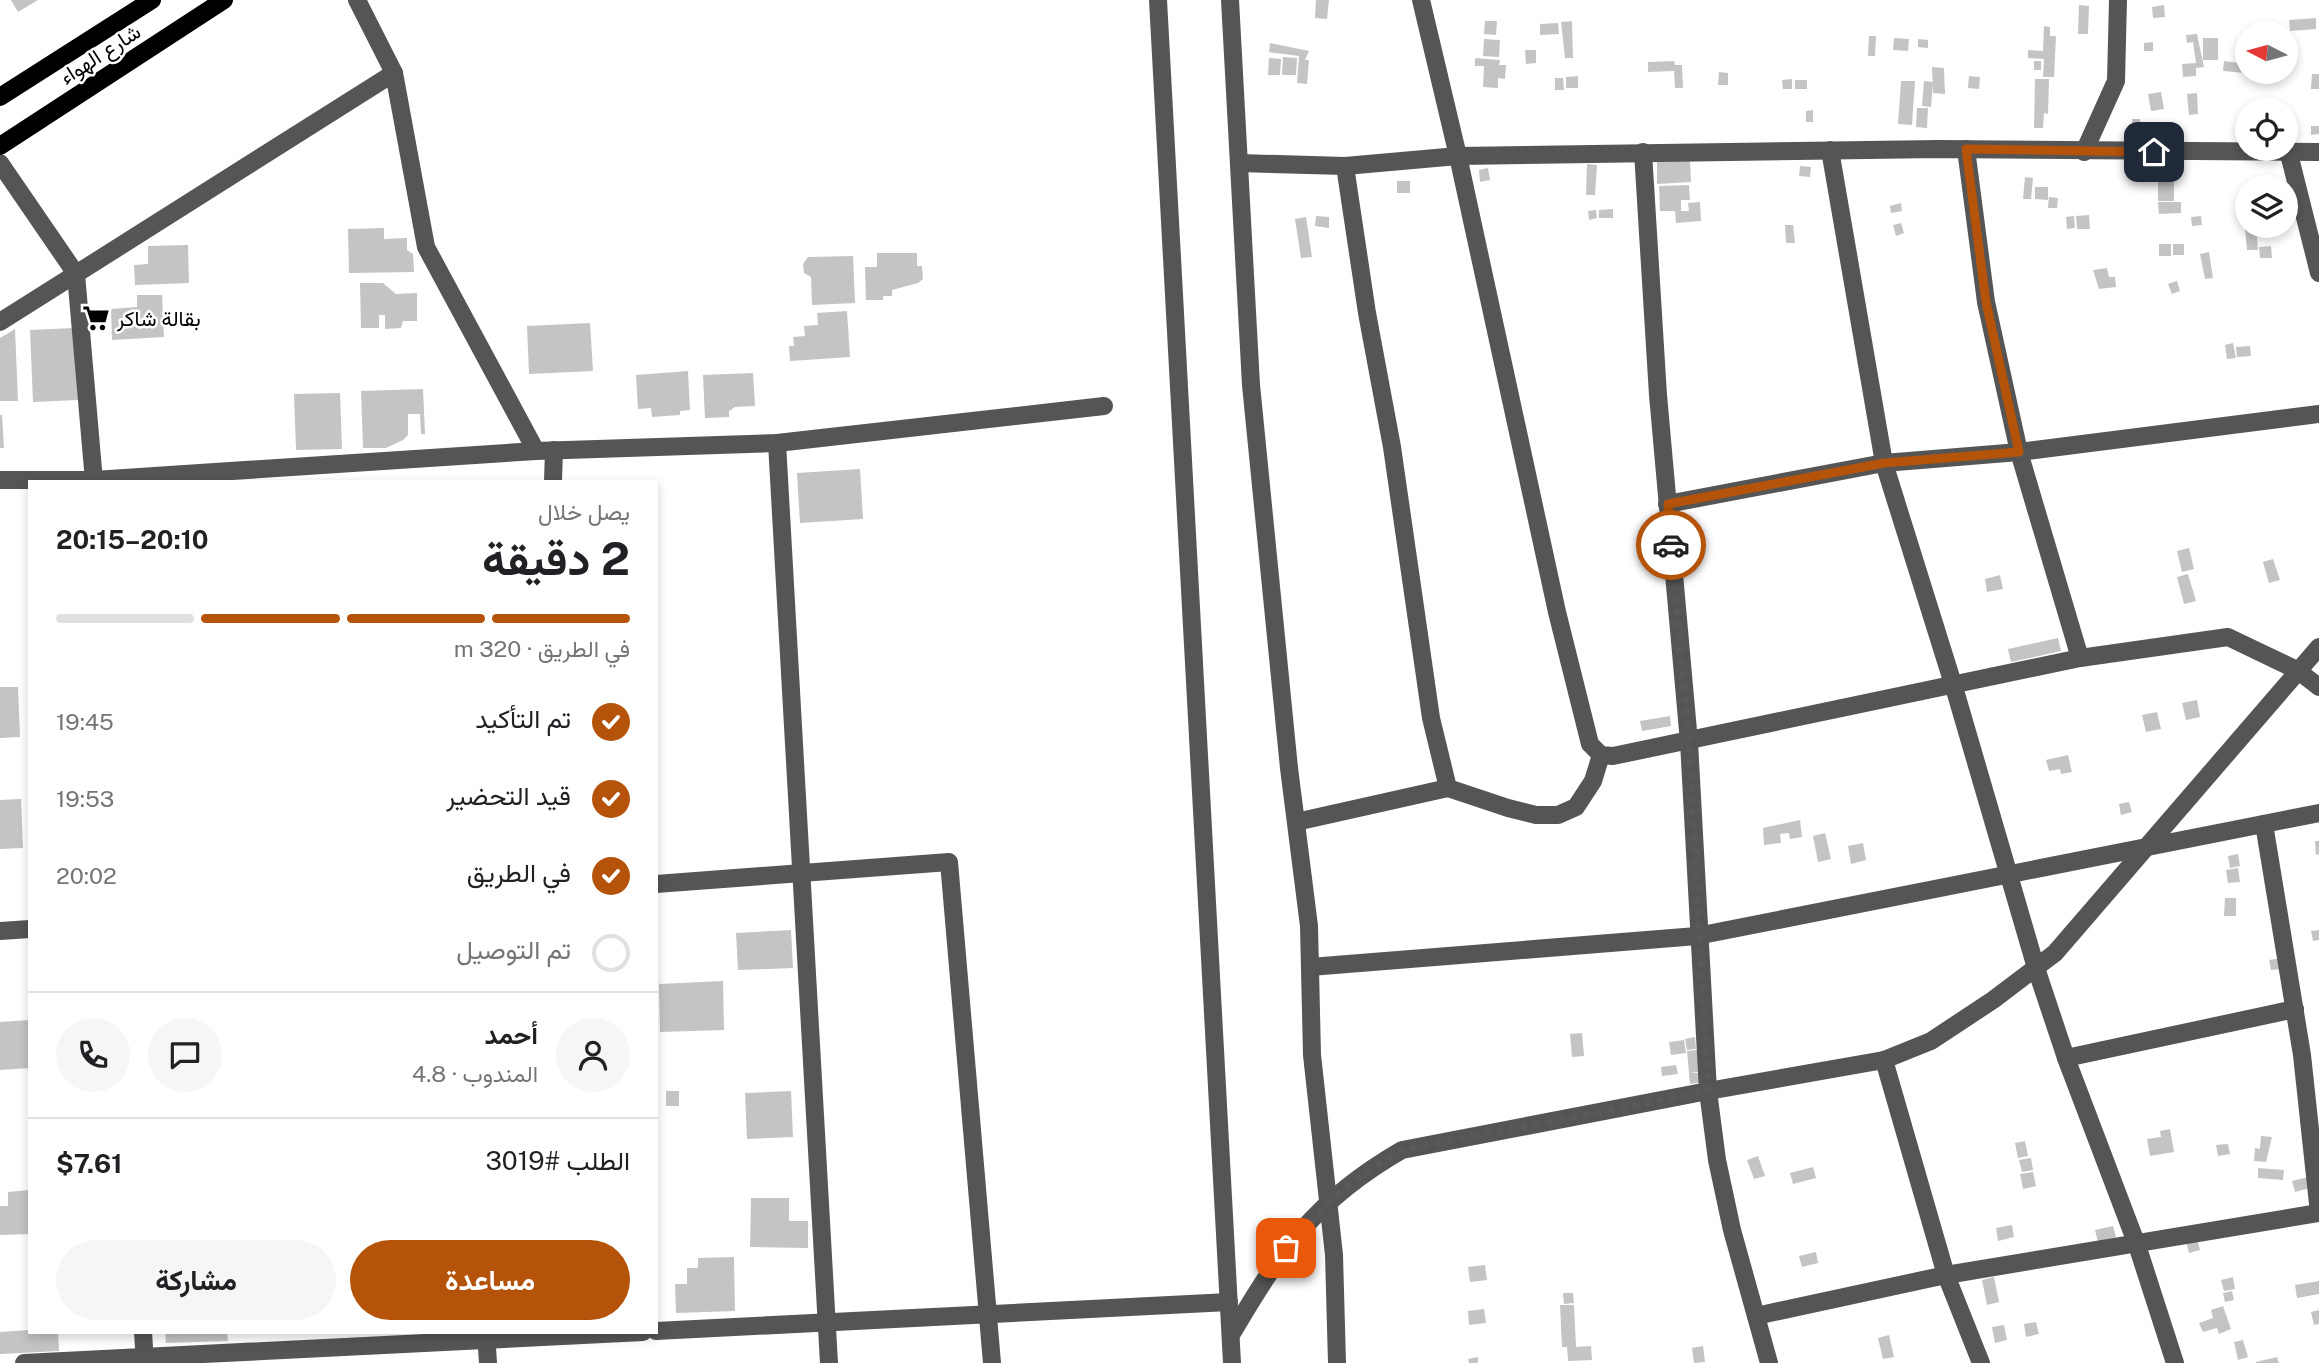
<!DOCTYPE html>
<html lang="ar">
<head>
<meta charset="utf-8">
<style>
	:root { --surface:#fff; --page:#f6f6f6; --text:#202124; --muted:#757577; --line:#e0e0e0; --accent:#b45309 }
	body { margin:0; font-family:"Public Sans",Vazirmatn,sans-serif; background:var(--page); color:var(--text); direction:rtl; height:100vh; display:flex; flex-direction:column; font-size:26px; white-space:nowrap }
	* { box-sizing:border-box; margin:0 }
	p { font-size:23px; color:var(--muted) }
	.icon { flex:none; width:38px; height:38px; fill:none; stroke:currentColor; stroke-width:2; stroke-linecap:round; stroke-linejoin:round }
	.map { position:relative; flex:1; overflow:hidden; direction:ltr }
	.sheet { position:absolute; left:28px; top:480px; width:630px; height:854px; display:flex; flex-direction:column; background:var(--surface); border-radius:0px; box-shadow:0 4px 10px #0003; direction:rtl }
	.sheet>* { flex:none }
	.needle { width:46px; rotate:276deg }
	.buttons { position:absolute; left:2235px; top:21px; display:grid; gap:14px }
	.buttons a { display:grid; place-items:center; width:63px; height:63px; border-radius:50%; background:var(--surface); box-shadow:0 4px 10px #0003; font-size:35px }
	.pin { position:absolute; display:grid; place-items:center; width:60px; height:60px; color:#fff; margin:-30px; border-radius:14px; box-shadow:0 4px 10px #0006 }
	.courier { position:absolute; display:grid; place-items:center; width:70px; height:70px; margin:-35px; border:5px solid #b45309; border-radius:50%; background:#fff; color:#222; box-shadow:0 2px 9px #0007 }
	.overview em { font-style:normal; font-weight:700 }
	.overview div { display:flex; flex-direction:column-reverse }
	.overview { display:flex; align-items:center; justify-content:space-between; height:119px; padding:0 28px }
	h1 { font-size:46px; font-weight:700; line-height:52px }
	.bar { display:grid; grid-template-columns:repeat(4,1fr); gap:10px 7px; align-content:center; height:84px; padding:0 28px }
	.bar i { height:9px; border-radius:5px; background:var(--line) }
	.bar .active { background:var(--accent) }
	.bar p { grid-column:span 4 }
	.line { display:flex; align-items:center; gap:18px; padding:0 28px; border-top:2px solid var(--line) }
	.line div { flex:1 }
	.round { display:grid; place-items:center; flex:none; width:74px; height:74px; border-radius:37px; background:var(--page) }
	ol { padding:0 28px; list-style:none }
	li { display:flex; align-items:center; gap:21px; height:77px }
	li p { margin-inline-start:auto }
	li .icon { padding:7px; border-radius:50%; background:var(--accent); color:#fff; stroke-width:4 }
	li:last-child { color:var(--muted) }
	li i { width:38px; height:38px; border:4px solid var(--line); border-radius:50% }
	.cta { display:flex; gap:14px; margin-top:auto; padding:14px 28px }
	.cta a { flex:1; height:80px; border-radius:42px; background:var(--accent); color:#fff; font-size:28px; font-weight:700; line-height:80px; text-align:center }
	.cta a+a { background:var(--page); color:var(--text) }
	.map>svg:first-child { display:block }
	.building { fill:#c4c4c4 }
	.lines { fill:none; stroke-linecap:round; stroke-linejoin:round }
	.minor { stroke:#555; stroke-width:18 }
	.major { stroke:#000; stroke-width:18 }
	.done { stroke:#595959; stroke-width:7; stroke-dasharray:0 12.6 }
	.route { stroke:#b45309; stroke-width:9 }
	.labels { text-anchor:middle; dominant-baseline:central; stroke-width:5; stroke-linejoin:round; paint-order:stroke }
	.street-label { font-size:21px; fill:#000; stroke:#fff }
	.poi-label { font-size:21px; fill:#000; stroke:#fff; text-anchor:start }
</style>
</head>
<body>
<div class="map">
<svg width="2319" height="1363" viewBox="0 0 2319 1363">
	<rect width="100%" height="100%" fill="#fff"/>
	<g class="building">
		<path d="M11,0H38L18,12Z"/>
		<path d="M1316,0H1329L1327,19L1315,18Z"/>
		<path d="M2079,5L2089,6L2088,34H2078Z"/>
		<path d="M2164,5L2165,17L2153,18L2152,7Z"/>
		<path d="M2316,18V29L2290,31L2289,20Z"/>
		<path d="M1485,21H1497L1496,35L1484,34Z"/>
		<path d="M1572,21L1573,58H1565L1561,22Z"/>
		<path d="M1558,23L1559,34L1540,35V24Z"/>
		<path d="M2044,26L2050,27V36H2056L2054,77H2043L2044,59L2028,58V50L2043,51Z"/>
		<path d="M2197,34L2204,67L2196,68V76L2183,77L2182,64L2196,63L2193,42L2187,43L2186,35Z"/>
		<path d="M1869,36H1876L1875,56H1868Z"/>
		<path d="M1894,38L1909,39L1908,51L1893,50Z"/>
		<rect x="2203" y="38" width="15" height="22"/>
		<path d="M1484,39L1500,40L1499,57L1483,56Z"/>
		<path d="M1918,39L1928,40V48L1918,47Z"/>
		<path d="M2153,42V51H2144V43Z"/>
		<path d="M1270,43L1309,51L1305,60H1309L1307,84L1297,83L1299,56L1269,52Z"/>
		<path d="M1525,50H1536V63L1526,64Z"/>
		<path d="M1283,57L1297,58L1296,75H1282Z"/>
		<path d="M1269,58L1281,59L1280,75H1268Z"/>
		<path d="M1475,58L1500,60L1499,65H1506L1505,79L1498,78V88L1483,87L1484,66H1475Z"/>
		<path d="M1674,61L1675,65H1682L1683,88H1675L1674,71L1648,72V62Z"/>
		<rect x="2034" y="61" width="7" height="9"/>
		<path d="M2224,61L2246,64L2245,73L2223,71Z"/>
		<path d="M1932,67L1944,68L1945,94L1933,93Z"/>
		<path d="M1719,72L1728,73V85H1718Z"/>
		<path d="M2312,74H2319V89H2311Z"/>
		<path d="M1578,76V88H1566V77Z"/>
		<path d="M1969,76L1980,77L1979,89L1968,88Z"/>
		<path d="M1555,78H1563L1564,90H1555Z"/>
		<path d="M1792,79V89H1783L1782,80Z"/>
		<path d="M2035,79H2049L2048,114L2044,113L2043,128H2034Z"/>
		<rect x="1795" y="80" width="12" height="9"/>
		<path d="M1901,81H1915L1912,125L1898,124Z"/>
		<path d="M1924,81L1933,82L1931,107L1922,106Z"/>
		<path d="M2161,92L2164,109L2151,111L2148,94Z"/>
		<path d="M2197,93L2198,114L2189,115L2187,94Z"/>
		<path d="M1917,108H1928L1927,128L1916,127Z"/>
		<path d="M1813,110V122H1806V111Z"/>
		<path d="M2243,118H2247V139H2244Z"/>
		<path d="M2132,119H2140L2141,140L2133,141Z"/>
		<path d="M2311,126H2319V134L2311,135Z"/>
		<path d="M1690,160L1691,182L1657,184V161Z"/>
		<path d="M1587,164L1597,165L1595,195H1586Z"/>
		<path d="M1800,166L1811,167L1810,177L1799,176Z"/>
		<path d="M1488,168L1490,180L1480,182L1479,170Z"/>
		<path d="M2025,177L2033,178L2031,199H2023Z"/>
		<rect x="1397" y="181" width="13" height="12"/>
		<rect x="2158" y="182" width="16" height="19"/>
		<path d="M1689,185L1690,200H1681V211H1689L1688,203L1700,202L1701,221L1676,223L1675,211H1660L1659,186Z"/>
		<path d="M2035,187H2048V200L2035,199Z"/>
		<path d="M2049,197L2058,198L2057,208H2048Z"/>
		<path d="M2158,202H2181V213L2159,214Z"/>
		<path d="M1901,203L1902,211L1891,213L1890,206Z"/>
		<path d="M1613,209V218H1599V210Z"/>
		<path d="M1596,210L1597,218L1589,220L1588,211Z"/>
		<path d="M2089,215L2090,229H2077L2076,216Z"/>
		<path d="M1316,216L1329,217V228L1315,226Z"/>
		<path d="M2074,216L2075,228L2067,229L2066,217Z"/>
		<path d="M2201,216L2202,225L2192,226L2191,217Z"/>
		<path d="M1306,217L1312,257L1301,258L1295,219Z"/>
		<path d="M1901,223L1904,233L1896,236L1893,225Z"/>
		<path d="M1785,225H1793L1795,243H1786Z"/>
		<path d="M2256,227L2258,250H2247L2245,228Z"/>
		<path d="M384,228V239L407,238V250L413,254L414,272L349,273L348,229Z"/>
		<rect x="2159" y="244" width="12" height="12"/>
		<rect x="2173" y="244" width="11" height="11"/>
		<path d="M188,245L189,283L135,285L134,265L148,264V246Z"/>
		<path d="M2271,246L2272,258H2260L2259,247Z"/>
		<path d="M2209,252L2213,278L2205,279L2200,254Z"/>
		<path d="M877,253H917V266H922L923,279L918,283L892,290V296H883V300H866L865,267H877Z"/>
		<path d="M853,256L855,303L812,305L811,277L804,273L803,264L808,257Z"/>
		<path d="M2107,268L2109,277H2115L2116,287L2099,289L2093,270Z"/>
		<path d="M2177,281L2180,291L2172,294L2168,284Z"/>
		<path d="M360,283H383L396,294L417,293V321H403L401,328L385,329V315H379V328H361Z"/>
		<path d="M137,295H162L164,337L112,340L111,309L137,307Z"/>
		<path d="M847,311L850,357L790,361L789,346H794L793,337L805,336L804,326L818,325L817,313Z"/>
		<path d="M590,323L593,371L529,374L527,326Z"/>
		<path d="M75,328L78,400L33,402L30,330Z"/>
		<path d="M15,329L18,401H0V338Z"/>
		<path d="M2233,343L2236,358L2227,359L2225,345Z"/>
		<path d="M2250,346L2251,356L2237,357L2236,347Z"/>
		<path d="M688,371L690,410L680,411V415L652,417L651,408L638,409L636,375Z"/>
		<path d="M753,373L755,406L735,407L729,411V417L705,418L703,375Z"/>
		<path d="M423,389L425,434H421L420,414H408V435L403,440L386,448H363L361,391Z"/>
		<path d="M340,393L342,449L296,450L294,394Z"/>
		<path d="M0,415H2L4,448H0Z"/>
		<path d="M860,469L863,519L800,523L797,473Z"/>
		<path d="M2189,548L2194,569L2182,572L2177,551Z"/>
		<path d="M2273,559L2280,580L2269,583L2263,562Z"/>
		<path d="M2188,574L2196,601L2184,604L2177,577Z"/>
		<path d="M2000,575L2003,589L1987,592L1985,579Z"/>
		<path d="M2058,638L2061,651L2011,662L2008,649Z"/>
		<path d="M0,687H18L20,737L0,738Z"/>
		<path d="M2197,700L2200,717L2186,720L2182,703Z"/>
		<path d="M2157,712L2161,729L2146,732L2142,715Z"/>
		<path d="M1670,716L1671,726L1642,731L1640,721Z"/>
		<path d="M2068,755L2072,772L2061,774L2060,769L2049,771L2046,760Z"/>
		<path d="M21,799L23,848L0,849V800Z"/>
		<path d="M2129,802L2132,812L2121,815L2119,804Z"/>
		<path d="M1800,820L1802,837L1790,839L1789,833L1780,834L1781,843L1764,845L1763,828Z"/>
		<path d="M1825,833L1831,859L1818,862L1813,836Z"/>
		<path d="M2315,841H2319V854L2316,855Z"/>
		<path d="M1863,843L1866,860L1851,864L1848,846Z"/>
		<path d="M2238,854L2240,866L2230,868L2228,856Z"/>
		<path d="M2238,868L2240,882L2228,883L2226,870Z"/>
		<path d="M2225,898H2236V916H2224Z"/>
		<path d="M791,930L793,968L738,970L736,933Z"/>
		<path d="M2319,930V940L2313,941L2311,931Z"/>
		<path d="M2282,958L2283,969L2271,970L2269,960Z"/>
		<path d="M723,981L724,1030L660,1032L659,984Z"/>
		<path d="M30,1020V1068L0,1070V1022Z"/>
		<path d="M1582,1033L1584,1056L1572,1057L1570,1034Z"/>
		<path d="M1695,1037L1696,1049L1687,1050L1685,1039Z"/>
		<path d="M1684,1040L1686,1053L1671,1055L1669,1042Z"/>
		<path d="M1697,1050L1699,1072L1689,1073L1687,1051Z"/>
		<path d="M1676,1065L1678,1074L1662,1076L1661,1067Z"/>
		<path d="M1689,1073H1704L1705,1082L1690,1084Z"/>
		<rect x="666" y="1091" width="13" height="15"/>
		<path d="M791,1091L793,1137L747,1139L745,1093Z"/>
		<path d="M2170,1129L2174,1152L2150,1156L2147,1139L2161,1137L2160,1131Z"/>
		<path d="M2261,1136L2272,1137L2266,1162L2254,1161L2255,1148L2260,1149Z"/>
		<path d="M2025,1141L2028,1156L2018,1158L2015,1143Z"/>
		<path d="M2228,1144L2230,1154L2218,1156L2216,1145Z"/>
		<path d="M1758,1156L1765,1176L1754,1179L1747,1160Z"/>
		<path d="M2031,1158L2033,1170L2022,1172L2019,1160Z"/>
		<path d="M1813,1167L1816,1178L1793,1184L1790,1173Z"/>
		<path d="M2258,1168L2284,1170L2283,1180L2258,1178Z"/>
		<path d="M2033,1172L2036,1186L2023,1189L2020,1174Z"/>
		<path d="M2308,1177L2310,1188L2295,1192L2292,1181Z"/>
		<path d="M30,1190V1234L0,1235V1206H8V1192Z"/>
		<path d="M751,1198H789V1221H808V1248L750,1247Z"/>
		<path d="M2012,1225L2014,1237L1998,1241L1996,1228Z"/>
		<path d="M2113,1226L2116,1237L2098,1242L2095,1230Z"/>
		<path d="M2197,1239L2200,1250L2189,1253L2186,1241Z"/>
		<path d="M1816,1252L1818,1263L1802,1267L1799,1256Z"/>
		<path d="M734,1257L735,1311L676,1313L675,1284H687V1268H698V1258Z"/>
		<path d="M1485,1265L1487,1280L1470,1282L1468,1267Z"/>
		<path d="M1994,1277L1999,1302L1987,1305L1982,1280Z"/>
		<path d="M2233,1277L2235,1289L2224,1291L2221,1280Z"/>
		<path d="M2319,1281V1294L2297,1298L2295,1285Z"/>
		<path d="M2232,1291L2234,1300L2225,1302L2223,1293Z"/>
		<path d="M1563,1293H1573L1574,1303L1564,1304Z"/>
		<path d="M1560,1305H1574L1576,1347L1591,1346L1592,1360L1568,1361L1567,1347H1562Z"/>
		<path d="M2223,1306L2231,1329L2219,1334L2217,1328L2203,1332L2199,1323L2213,1318L2211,1310Z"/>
		<path d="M1484,1309L1486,1323L1469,1325L1468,1311Z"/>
		<path d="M2319,1310V1324L2314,1325L2311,1312Z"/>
		<path d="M2036,1322L2039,1334L2026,1337L2024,1324Z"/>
		<path d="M2004,1325L2007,1340L1995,1343L1992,1327Z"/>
		<path d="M30,1330L58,1332L59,1351L0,1354V1332Z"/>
		<path d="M165,1332H227L228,1341L166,1343Z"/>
		<path d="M1889,1335L1894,1357L1883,1359L1878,1338Z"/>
		<path d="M2243,1340L2248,1357L2238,1360L2234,1342Z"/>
		<path d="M1703,1346L1705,1362L1694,1363L1692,1348Z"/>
		<path d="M1478,1357V1363H1469L1468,1359Z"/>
		<path d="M2277,1357L2279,1363H2256V1362Z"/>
	</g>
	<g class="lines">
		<g class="minor">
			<path d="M357,0L394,73L426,247L536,451"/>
			<path d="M1158,0L1232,1363"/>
			<path d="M1230,0L1251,385L1289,768L1309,926L1312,1055L1334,1255L1337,1363"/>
			<path d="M1421,0L1458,156L1938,149L2319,152"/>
			<path d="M1966,149L1986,302L2019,452L2080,658"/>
			<path d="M1830,150L1884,463L1954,687L2036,968L2066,1058L2137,1245L2175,1363"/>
			<path d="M2288,150L2319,273"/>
			<path d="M1643,152L1658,395L1689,742L1708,1091L1717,1160L1732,1230L1769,1363"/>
			<path d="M2084,152L2116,81L2118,0"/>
			<path d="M0,163L76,274L94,481"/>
			<path d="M1239,163L1345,166L1458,156L1557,612L1590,744L1601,755L1613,756L2080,658L2228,637L2297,670L2319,687"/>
			<path d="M1345,166L1367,313L1392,447L1431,718L1448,788"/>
			<path d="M0,322L394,73"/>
			<path d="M777,443L829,1363"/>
			<path d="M0,480H94L536,451L777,443L1104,406"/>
			<path d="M553,481L554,450"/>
			<path d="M1667,504L1884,463L2019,452L2319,414"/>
			<path d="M1296,822L1448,788L1508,808L1536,815H1558L1576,807L1593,781L1601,755"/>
			<path d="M2264,824L2302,1055L2319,1213"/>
			<path d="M656,884L949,862L992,1363"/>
			<path d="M0,931L30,929"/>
			<path d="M1310,967L1697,936L2319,813"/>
			<path d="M2066,1058L2295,1009"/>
			<path d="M1884,1060L1946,1275L1981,1363"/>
			<path d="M1756,1316L1946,1275L2319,1213"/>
			<path d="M656,1331L1229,1302"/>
			<path d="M143,1332L145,1363"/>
			<path d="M486,1332L488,1363"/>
			<path d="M1231,1335C1281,1250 1315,1200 1402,1150L1708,1091L1884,1060L1931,1041L1993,1000L2055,953L2319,647"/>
			<path d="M24,1363L643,1332"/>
		</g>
		<g class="major">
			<path d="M0,97L152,0"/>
			<path d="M0,146L224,0"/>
		</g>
	</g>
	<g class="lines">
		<path class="done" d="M1286,1248C1326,1203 1349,1180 1402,1150L1708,1091L1689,742L1671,545"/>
		<path class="route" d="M1671,545L1668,504L1884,463L2019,452L1986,302L1966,149L2154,152"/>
	</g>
	<defs>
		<symbol id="supermarket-bare" viewBox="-9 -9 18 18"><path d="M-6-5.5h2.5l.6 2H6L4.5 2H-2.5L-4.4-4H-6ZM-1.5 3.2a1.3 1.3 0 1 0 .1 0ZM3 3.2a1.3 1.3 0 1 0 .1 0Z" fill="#000" stroke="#fff" stroke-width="2.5" paint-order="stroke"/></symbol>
	</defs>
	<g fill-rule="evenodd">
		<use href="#supermarket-bare" x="77" y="299" width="38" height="38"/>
	</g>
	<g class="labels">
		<g class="street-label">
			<text transform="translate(100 54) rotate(-33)">شارع الهواء</text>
		</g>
		<g class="poi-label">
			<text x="117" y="318">بقالة شاكر</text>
		</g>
	</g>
</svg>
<div class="buttons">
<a><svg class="needle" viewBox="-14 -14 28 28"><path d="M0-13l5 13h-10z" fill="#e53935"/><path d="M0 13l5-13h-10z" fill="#757577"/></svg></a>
<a><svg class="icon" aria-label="locate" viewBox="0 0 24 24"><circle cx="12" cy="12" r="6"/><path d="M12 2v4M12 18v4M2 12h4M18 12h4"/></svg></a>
<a><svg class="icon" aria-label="layers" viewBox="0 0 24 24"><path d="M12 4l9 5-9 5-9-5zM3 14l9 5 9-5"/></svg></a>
</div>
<div class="pin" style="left:1286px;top:1248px;background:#ea580c"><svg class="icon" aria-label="bag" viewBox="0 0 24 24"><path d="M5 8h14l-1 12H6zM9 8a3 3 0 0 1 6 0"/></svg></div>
<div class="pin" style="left:2154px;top:152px;background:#1f2937"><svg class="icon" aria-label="home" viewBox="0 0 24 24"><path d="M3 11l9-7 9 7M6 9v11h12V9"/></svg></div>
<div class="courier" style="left:1671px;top:545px"><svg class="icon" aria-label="car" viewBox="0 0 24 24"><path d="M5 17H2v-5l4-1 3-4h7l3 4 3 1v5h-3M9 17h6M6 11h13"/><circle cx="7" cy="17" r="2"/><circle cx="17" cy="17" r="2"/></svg></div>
<section class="sheet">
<div class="overview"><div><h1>2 دقيقة</h1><p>يصل خلال</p></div><em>20:10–20:15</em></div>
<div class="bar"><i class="active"></i><i class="active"></i><i class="active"></i><i></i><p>في الطريق · 320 m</p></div>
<ol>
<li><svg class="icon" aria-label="check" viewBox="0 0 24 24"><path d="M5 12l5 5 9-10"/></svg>تم التأكيد<p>19:45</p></li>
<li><svg class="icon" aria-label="check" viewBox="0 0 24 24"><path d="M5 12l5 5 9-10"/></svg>قيد التحضير<p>19:53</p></li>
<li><svg class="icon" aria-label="check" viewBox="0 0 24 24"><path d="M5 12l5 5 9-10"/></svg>في الطريق<p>20:02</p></li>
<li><i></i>تم التوصيل</li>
</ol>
<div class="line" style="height:126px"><a class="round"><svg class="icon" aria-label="person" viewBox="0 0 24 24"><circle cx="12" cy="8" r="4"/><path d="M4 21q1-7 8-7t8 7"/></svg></a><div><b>أحمد</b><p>المندوب · 4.8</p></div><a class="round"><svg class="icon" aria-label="chat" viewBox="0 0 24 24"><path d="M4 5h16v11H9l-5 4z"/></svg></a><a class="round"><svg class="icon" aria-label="phone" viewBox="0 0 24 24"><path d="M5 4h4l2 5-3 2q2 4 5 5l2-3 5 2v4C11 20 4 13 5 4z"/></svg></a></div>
<div class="line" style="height:91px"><div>الطلب #3019</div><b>$7.61</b></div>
<div class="cta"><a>مساعدة</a><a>مشاركة</a></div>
</section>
</div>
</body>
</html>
